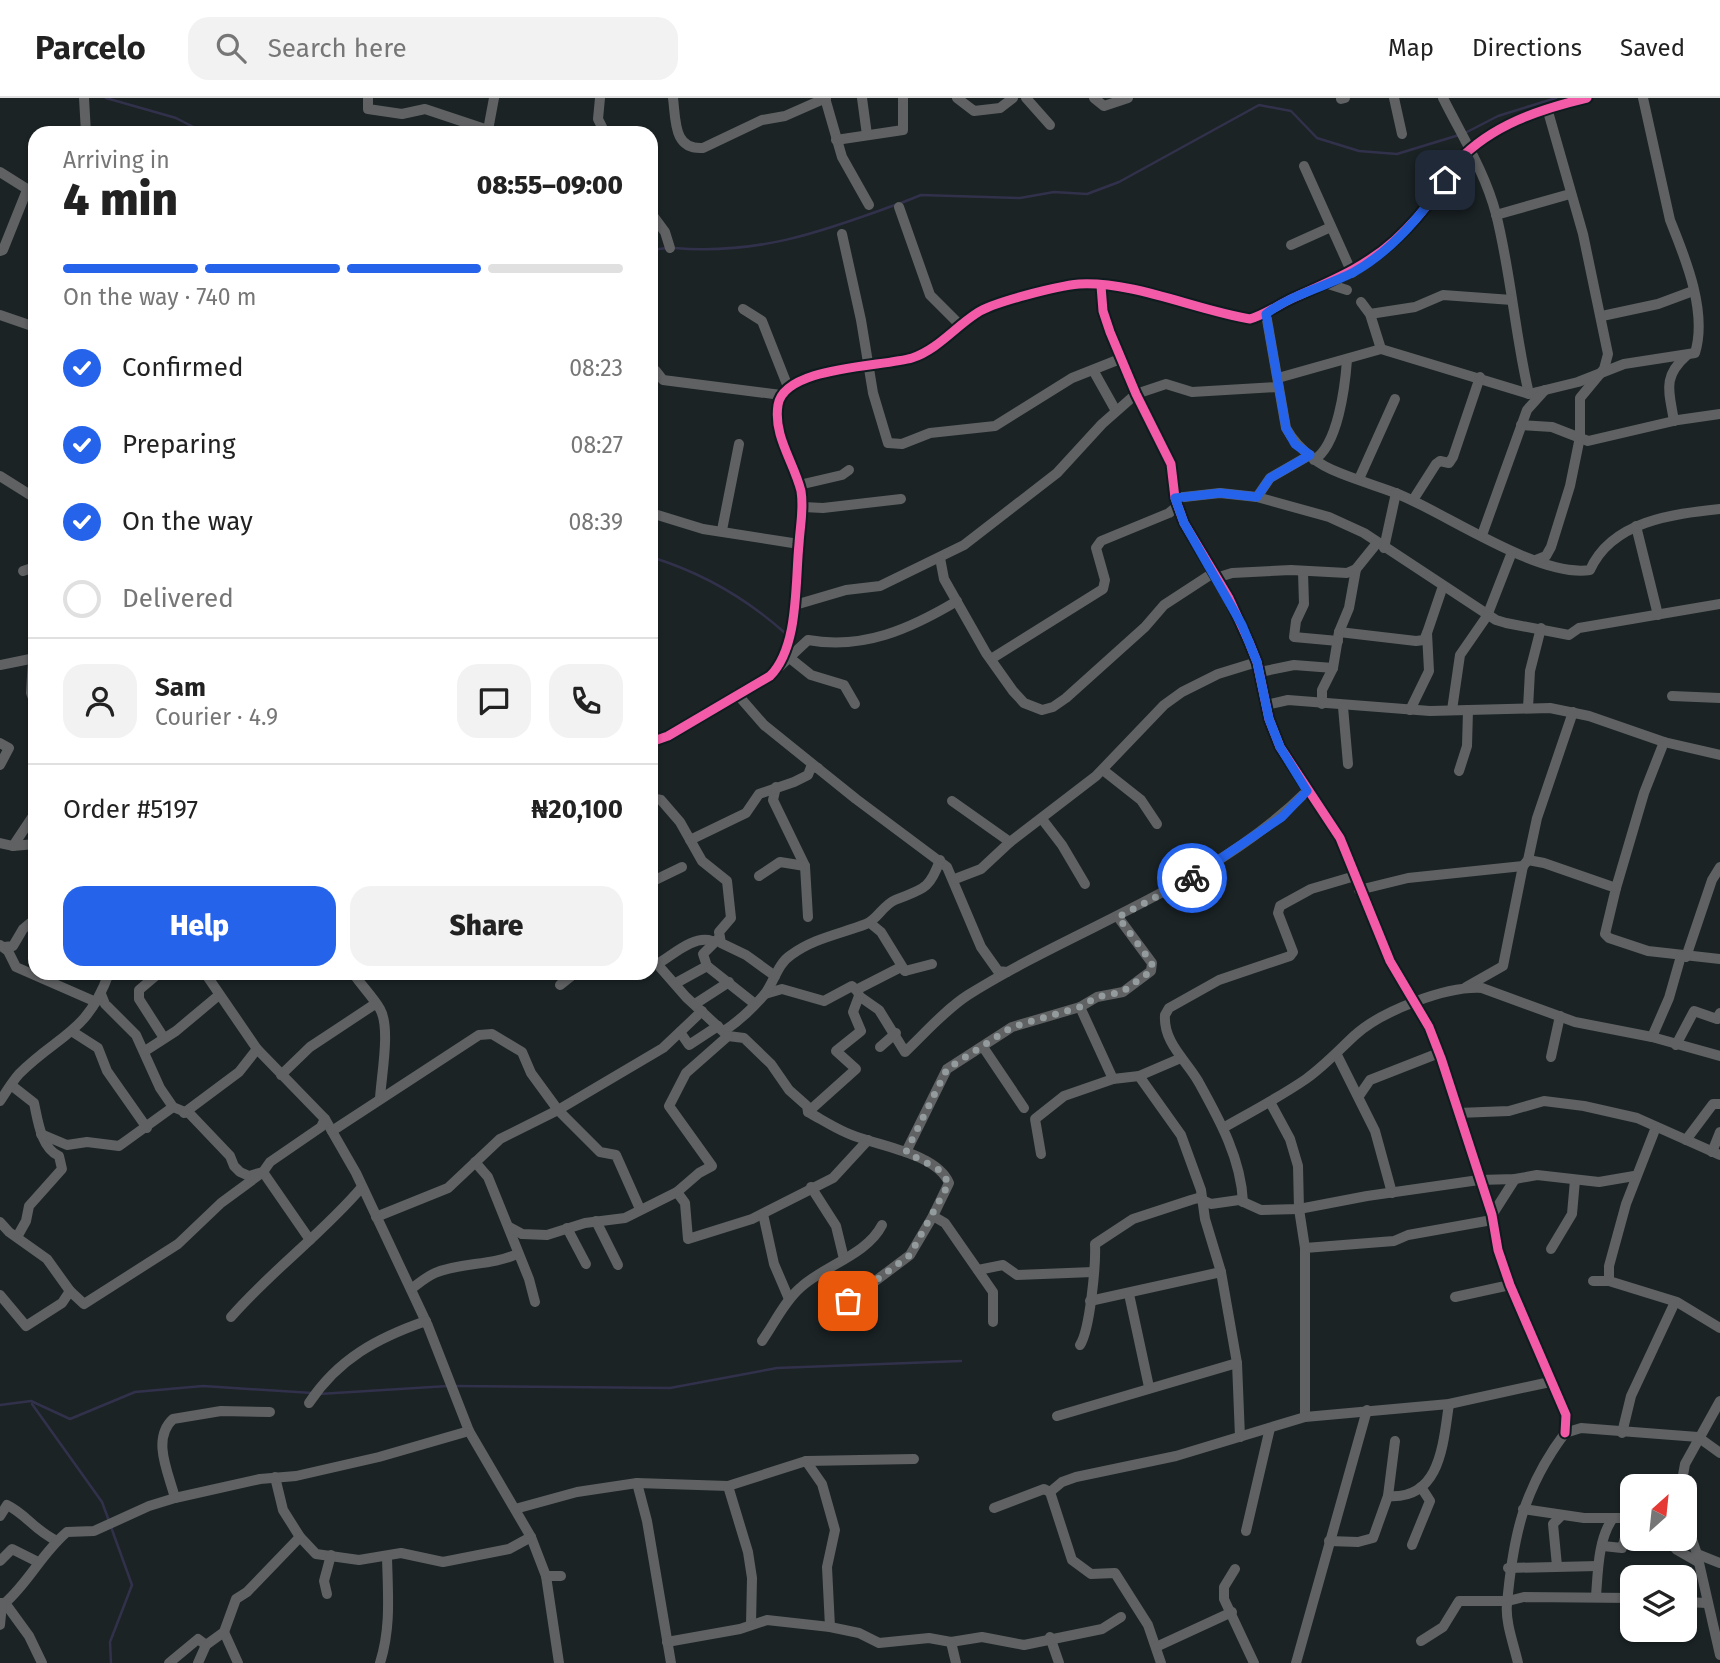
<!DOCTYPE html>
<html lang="en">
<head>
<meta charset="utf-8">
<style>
	:root { --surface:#fff; --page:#f2f2f2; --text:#222; --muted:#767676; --line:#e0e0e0; --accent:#2563eb }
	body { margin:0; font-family:"Fira Sans",sans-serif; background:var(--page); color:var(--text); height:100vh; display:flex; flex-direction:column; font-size:26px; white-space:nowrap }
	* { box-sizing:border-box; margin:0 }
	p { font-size:23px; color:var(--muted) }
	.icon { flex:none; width:38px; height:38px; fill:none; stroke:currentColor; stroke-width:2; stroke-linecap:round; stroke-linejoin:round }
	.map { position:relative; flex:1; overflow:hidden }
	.details { position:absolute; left:28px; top:28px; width:630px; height:854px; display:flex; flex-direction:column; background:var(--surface); border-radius:21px; box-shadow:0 2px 5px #0004 }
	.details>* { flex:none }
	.needle { width:46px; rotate:27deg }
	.tools { position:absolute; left:1620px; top:1376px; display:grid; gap:14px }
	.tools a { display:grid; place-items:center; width:77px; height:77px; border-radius:14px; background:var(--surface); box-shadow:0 2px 5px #0004; font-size:35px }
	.pin { position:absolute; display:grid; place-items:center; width:60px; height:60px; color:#fff; margin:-30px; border-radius:14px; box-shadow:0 4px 10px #0006 }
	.courier { position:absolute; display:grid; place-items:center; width:70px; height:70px; margin:-35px; border:5px solid #2563eb; border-radius:50%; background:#fff; color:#222; box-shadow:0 2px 9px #0007 }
	.headline em { font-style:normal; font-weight:800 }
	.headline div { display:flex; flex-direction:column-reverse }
	.headline { display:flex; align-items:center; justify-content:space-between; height:119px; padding:0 35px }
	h1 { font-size:46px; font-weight:800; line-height:52px }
	.bar { display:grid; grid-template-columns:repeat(4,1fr); gap:10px 7px; align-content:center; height:84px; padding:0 35px }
	.bar i { height:9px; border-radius:5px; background:var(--line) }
	.bar .selected { background:var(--accent) }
	.bar p { grid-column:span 4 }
	.line { display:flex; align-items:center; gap:18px; padding:0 35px; border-top:2px solid var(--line) }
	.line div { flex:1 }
	.round { display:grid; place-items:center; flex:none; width:74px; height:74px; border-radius:21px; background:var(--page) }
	ol { padding:0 35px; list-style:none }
	li { display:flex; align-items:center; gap:21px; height:77px }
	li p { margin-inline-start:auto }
	li .icon { padding:7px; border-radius:50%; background:var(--accent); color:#fff; stroke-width:4 }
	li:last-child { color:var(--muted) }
	li i { width:38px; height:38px; border:4px solid var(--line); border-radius:50% }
	.cta { display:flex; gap:14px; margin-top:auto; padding:14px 35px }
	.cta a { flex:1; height:80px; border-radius:21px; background:var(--accent); color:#fff; font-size:28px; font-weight:800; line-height:80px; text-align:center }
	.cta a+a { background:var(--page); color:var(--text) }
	header { display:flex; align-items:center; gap:42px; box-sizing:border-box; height:98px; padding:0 35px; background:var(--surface); border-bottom:2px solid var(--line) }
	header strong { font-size:33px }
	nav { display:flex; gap:38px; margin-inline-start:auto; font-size:24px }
	.search { width:490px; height:63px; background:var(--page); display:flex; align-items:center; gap:18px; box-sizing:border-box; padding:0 24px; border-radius:21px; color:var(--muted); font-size:26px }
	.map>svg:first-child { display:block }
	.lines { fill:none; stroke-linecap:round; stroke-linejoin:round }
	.stream { stroke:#32314b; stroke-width:2.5 }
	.minor { stroke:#5f6162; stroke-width:10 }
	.cycleway-casing { stroke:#0e1b1f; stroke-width:13 }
	.cycleway { stroke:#f35aa7; stroke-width:9 }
	.done { stroke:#939b9d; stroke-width:7; stroke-dasharray:0 12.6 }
	.route { stroke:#2563eb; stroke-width:9 }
</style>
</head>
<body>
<header>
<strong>Parcelo</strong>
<div class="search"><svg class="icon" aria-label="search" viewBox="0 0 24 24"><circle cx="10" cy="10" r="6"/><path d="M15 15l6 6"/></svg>Search here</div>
<nav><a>Map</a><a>Directions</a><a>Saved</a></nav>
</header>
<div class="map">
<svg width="1720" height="1565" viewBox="0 0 1720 1565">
	<rect width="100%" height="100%" fill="#1b2325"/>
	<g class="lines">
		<g class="stream">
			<path d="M106,0L176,20L205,35"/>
			<path d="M1465,35L1498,18L1556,0"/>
			<path d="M901,105L921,97L1020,100L1054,94L1087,96L1119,84L1259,7L1291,13L1317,40L1359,53L1397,56L1459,37"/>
			<path d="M674,150C756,157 819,135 895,107"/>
			<path d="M651,152L667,150"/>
			<path d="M651,459C700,474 747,501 785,535"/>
			<path d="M455,1288L670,1290L777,1270L961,1263"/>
			<path d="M319,1296L448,1288"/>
			<path d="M32,1306L102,1404L109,1423"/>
			<path d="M0,1307L31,1303L70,1321L135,1294L203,1288L312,1295"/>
			<path d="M111,1565L110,1544L132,1487L111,1429"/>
		</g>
		<g class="minor">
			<path d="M84,0L86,35"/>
			<path d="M368,0V11L402,16L425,11L488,32L494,0"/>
			<path d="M600,0L598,21L605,35"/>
			<path d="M673,0C676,22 673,52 703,50L762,22L785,18L826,0"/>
			<path d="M825,0L842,59L869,107"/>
			<path d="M862,0L867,37"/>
			<path d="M957,0L974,13L1000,10L1013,0"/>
			<path d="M1026,0L1050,27"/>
			<path d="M1094,0L1104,8L1128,0"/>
			<path d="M1394,0L1402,36"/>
			<path d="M1443,0C1462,38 1485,74 1496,116C1511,175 1515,237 1529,296"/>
			<path d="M1341,1L1345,0"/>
			<path d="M836,42L903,32V0"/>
			<path d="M1304,68L1352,175"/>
			<path d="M0,74L35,96"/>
			<path d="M899,109L930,197L960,227"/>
			<path d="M651,115L665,134L670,150"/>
			<path d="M1496,117L1570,96"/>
			<path d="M842,136L861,222L873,295L888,345L902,346L930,335L995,328L1072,280L1120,261"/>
			<path d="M1291,147L1331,129"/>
			<path d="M0,153L3,152L27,92"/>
			<path d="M1325,185L1347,192"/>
			<path d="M1101,188L1103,213L1110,234L1136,296L1171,366L1175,400L1184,425L1229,500L1249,544L1257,564L1269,621L1280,649L1340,740L1390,863L1429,929L1441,960L1492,1117L1498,1152L1510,1187L1566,1317L1565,1335"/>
			<path d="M1361,204L1370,216L1381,251"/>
			<path d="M743,211L762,223L788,289"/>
			<path d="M1266,216L1286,330C1293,343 1302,352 1314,361C1330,375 1376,387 1398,396C1447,416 1539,480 1590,472C1612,423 1672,416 1720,411"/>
			<path d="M1370,216L1415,209L1443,197L1512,202"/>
			<path d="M0,217L35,229"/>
			<path d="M1602,218L1658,206L1693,193"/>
			<path d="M1093,272L1116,313"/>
			<path d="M656,273L663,282L781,297"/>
			<path d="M1278,280L1381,251L1529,296L1578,284L1624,266L1695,255C1708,213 1684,157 1670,122L1643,0"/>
			<path d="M1674,323C1669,293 1662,279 1687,257"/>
			<path d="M1521,327L1552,329L1588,343L1678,322L1720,316"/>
			<path d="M1314,362C1338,347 1345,289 1347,262"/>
			<path d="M0,378L35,400"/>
			<path d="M1359,381L1395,301"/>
			<path d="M799,387L842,377L849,372"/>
			<path d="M1257,399L1270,380L1310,357"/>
			<path d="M1175,400L1220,395L1257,399L1329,419L1364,435L1496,522L1506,525L1569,537L1579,530L1720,506"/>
			<path d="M1413,402L1436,366L1440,363L1449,365L1453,359L1480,279"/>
			<path d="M803,409L823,410L901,401"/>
			<path d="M651,415L703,431L799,446"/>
			<path d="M1636,428L1658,517"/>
			<path d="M722,432L739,346"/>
			<path d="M1482,437L1527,312L1545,292"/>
			<path d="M1384,450L1396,395"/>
			<path d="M940,460L944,481L986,555L1013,593L1024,605L1042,612L1053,609L1066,600L1145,529L1164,507L1213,475"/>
			<path d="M1536,462L1546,458L1551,449L1570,388L1580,339V300L1604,271L1608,256L1583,136L1547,10"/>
			<path d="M23,473L35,469"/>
			<path d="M1303,474L1304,506L1296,523L1294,539L1338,543"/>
			<path d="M1216,480L1232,475L1291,472L1347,475L1356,471L1377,445"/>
			<path d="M795,507L846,492L880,488L964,447L1057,375L1102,326L1136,296L1166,286L1192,294L1278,289"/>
			<path d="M1339,534L1416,543L1424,542L1427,535"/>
			<path d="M33,561L31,595L35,605"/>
			<path d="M791,561L811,577L844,587L855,606"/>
			<path d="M991,561L1103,491L1105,482L1096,450L1101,443L1169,415L1179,407"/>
			<path d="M0,567L35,560"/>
			<path d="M778,570L808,542C863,552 910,531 957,503"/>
			<path d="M1260,574L1294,567L1333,570"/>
			<path d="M737,596L764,627L856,701L947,769L981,849L998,873L1007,874"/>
			<path d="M1672,598L1720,600"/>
			<path d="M1322,606V592L1333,570L1339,534L1349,510L1356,471"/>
			<path d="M1266,607L1288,602L1430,613L1550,610L1589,618L1664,644L1720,657"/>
			<path d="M1343,609L1348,666"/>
			<path d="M1528,610L1530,573L1541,530"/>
			<path d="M1410,612L1429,573L1427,535L1443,488"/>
			<path d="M1452,612L1460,557L1487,518L1512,454"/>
			<path d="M651,644L668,638L770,578C799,549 795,485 799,446C800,428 804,411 801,393C794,364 773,338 778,307C784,268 882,269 912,260C937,252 955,229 977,215C993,204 1058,188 1079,186C1133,183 1196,212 1250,221C1266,216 1278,207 1293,200C1330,183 1364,170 1395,142C1409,129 1423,114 1434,98C1443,87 1449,73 1458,63C1492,27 1540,11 1587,0"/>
			<path d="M0,645L9,650L0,667"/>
			<path d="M1103,672L1141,702L1157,726"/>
			<path d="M1459,673L1467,648L1468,612"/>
			<path d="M776,689L773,702L805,768L808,819"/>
			<path d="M651,700L661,702L680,724L702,763L727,783L731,820L719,834L721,845L746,857L775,878"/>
			<path d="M952,703L1010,744"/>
			<path d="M1042,721L1062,747L1085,786"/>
			<path d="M690,742L746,715L759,696L794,684L808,677L811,669L818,670"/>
			<path d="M0,745L13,748L35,746"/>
			<path d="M13,748L35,715"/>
			<path d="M1528,762L1544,765L1616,790L1605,836L1609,840L1648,853L1720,861"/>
			<path d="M759,778L780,764L805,768"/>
			<path d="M955,781L981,771L1010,744L1096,678L1164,607L1182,594L1218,576L1257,564"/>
			<path d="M651,784L682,769"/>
			<path d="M1616,790L1644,695L1664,644"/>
			<path d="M1359,792L1408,780L1523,768L1528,762L1537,720L1573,614"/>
			<path d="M870,825L881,834L905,873"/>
			<path d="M0,847L8,853L16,869L96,904"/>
			<path d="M4,849L13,848L23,831L35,821"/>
			<path d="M651,859L686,899L728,938L744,940L771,966L789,992L807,1008L808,1014C821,1021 833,1029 847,1035C875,1048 936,1054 949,1085L933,1118L945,1125L993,1194V1224"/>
			<path d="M1686,859L1712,782L1720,769"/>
			<path d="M659,865C674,856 694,837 712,843"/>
			<path d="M707,868L755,906"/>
			<path d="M159,875L139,892V901L164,940"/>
			<path d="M205,875L257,951L325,1021L356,1075L428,1228L469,1333L531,1439L546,1478L559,1565"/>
			<path d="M353,875C361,887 373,899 380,911C391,930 381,979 380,1001"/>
			<path d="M676,885L707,868L703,856L719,840"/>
			<path d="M560,887L575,875"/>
			<path d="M1466,889L1503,868L1523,768"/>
			<path d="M101,896L105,906L136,937L160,990L173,1009L190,1016L230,1058L234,1068L240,1074L249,1078L263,1074L310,1142"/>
			<path d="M765,896L782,891L824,903L852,888L856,892L901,869L905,873L932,866"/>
			<path d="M859,898L879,912L905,954C925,935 945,912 968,897C1080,827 1211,788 1307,693"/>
			<path d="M695,906L729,884"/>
			<path d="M1080,909L1113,981"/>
			<path d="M724,933C739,923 752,911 764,897C774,885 777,866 791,857C814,840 840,836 866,826C877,822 883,807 895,802C922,791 929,793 940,762"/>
			<path d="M73,934L98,950L107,973L147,1030"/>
			<path d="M680,934L689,947L718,928"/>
			<path d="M1652,939L1669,900L1681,858"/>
			<path d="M1676,947L1694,913L1717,921L1720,915"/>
			<path d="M880,949L896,935"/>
			<path d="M983,949L1024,1010"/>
			<path d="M145,953L176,933L219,897"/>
			<path d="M1337,957L1375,1033L1392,1095"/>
			<path d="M1551,959L1560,918"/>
			<path d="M281,977L310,949L375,906"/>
			<path d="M1139,978L1181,1037L1201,1092L1205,1121L1221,1174L1237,1265L1240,1339"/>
			<path d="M11,987L34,1005C38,1023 41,1050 59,1058L62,1071L29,1108L26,1123L17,1139"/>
			<path d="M1359,998L1370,982L1439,955"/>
			<path d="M0,1003C6,994 12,984 19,976C59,936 87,936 109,875"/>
			<path d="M1270,1004L1290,1041L1298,1068L1299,1111L1305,1150V1319"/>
			<path d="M808,1014L856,971L836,953L861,933L853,914L859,898L858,894"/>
			<path d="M184,1015L239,974L257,951"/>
			<path d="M1458,1015L1509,1013L1544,1003L1584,1008L1637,1020L1720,1057"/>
			<path d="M1223,1030C1251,1014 1280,999 1306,981C1324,968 1338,953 1354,938C1381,913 1446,888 1482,890L1575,924L1652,939L1720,958"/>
			<path d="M332,1033L479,937L492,936L522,954L531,975L558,1012L600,1054L616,1057L640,1111"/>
			<path d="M41,1036L67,1047L87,1044L119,1048L173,1009"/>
			<path d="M1686,1042L1713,1006H1720"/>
			<path d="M906,1054L947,971L1012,929L1080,909L1097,899L1123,894L1151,873L1152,865L1118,819"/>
			<path d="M1712,1054L1720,1034"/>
			<path d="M1041,1056L1035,1021L1064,998L1113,981L1139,978L1181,960"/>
			<path d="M475,1064L488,1079L529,1181L535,1204"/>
			<path d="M811,1089L836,1128L844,1161"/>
			<path d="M677,1094L685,1105L688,1141L752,1121L833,1080L868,1042"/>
			<path d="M1243,1104C1241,1060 1219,1021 1198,983C1186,962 1163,944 1165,917L1169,910L1219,882L1290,858L1293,854L1278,815L1280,808L1311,791L1355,778"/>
			<path d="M763,1116L774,1166L789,1201"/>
			<path d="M1492,1117L1515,1081"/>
			<path d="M376,1119L448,1090L500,1041L558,1012L663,950L702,913"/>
			<path d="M596,1123L618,1167"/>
			<path d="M0,1124L9,1134L47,1161L70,1193"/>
			<path d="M509,1129L522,1136L547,1137L585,1125L625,1120L677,1094L699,1075L712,1068L669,1008L686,975L728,938"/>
			<path d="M567,1130L586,1166"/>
			<path d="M1305,1150L1394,1143L1408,1137L1492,1122"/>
			<path d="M1551,1151L1572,1116L1575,1082"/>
			<path d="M978,1172L1003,1167L1017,1177L1093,1174"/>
			<path d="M1593,1183H1609L1677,1204L1720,1230"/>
			<path d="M1609,1183V1168L1626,1106L1656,1029"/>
			<path d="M411,1191C418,1186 426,1179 435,1175C461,1164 491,1168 517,1156"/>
			<path d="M1129,1196L1149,1289"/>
			<path d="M0,1197L26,1228L62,1205L70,1193L84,1206L178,1146L221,1105L263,1074L270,1064L321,1029L325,1021"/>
			<path d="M1455,1199L1510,1187"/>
			<path d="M1090,1203L1221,1174"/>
			<path d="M830,1217L910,1157L933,1118"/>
			<path d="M231,1219C272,1172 323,1135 362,1089"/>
			<path d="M762,1243C774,1226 784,1204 800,1190C823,1168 867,1157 882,1127"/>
			<path d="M1080,1247C1090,1232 1096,1166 1095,1146L1133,1121L1191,1102L1198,1100L1211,1106L1239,1102L1261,1112L1299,1111L1367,1098L1479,1082L1515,1081L1537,1077L1599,1084L1634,1078"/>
			<path d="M309,1305C338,1261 377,1240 426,1223"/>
			<path d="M1057,1318L1237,1265"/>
			<path d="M1622,1335L1631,1298L1675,1204"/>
			<path d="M806,1363L822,1386L835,1432L827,1469L830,1529"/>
			<path d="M275,1379L283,1412L300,1439L316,1456L359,1462L401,1455L443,1464L509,1451L531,1439"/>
			<path d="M637,1385L647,1423L671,1565"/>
			<path d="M728,1388L748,1454L752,1480L751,1526"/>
			<path d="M1681,1388L1685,1366L1720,1303"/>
			<path d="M1050,1394L1072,1462L1091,1476L1115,1475L1148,1527L1161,1565"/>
			<path d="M1388,1398C1441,1402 1443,1345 1449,1306"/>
			<path d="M175,1400C169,1376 151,1341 173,1321L221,1313L270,1314"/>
			<path d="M994,1410L1044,1391L1050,1394L1062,1384L1076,1379L1176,1358L1305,1319L1449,1306L1550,1284"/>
			<path d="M515,1411L577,1394L637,1385L728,1388L806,1363L914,1361"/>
			<path d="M1523,1411L1584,1420H1633"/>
			<path d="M0,1418L7,1407C26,1416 34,1432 57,1443"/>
			<path d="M1685,1421L1697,1456L1720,1557"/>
			<path d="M1246,1433L1270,1330"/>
			<path d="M1666,1440L1677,1452L1698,1464"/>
			<path d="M1329,1443L1358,1444L1373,1440L1388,1398L1395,1343"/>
			<path d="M1412,1447L1430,1403L1421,1389"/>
			<path d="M1603,1448L1622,1450L1631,1420"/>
			<path d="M1697,1456L1720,1465"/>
			<path d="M0,1463L12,1451L38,1464"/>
			<path d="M1557,1468L1553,1426L1562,1417"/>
			<path d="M1508,1470L1598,1468"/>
			<path d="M1235,1471L1224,1489V1501L1254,1565"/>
			<path d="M546,1478H561"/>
			<path d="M327,1496L324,1483L331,1457"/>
			<path d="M1596,1498C1598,1473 1598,1441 1613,1420"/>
			<path d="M1685,1504L1707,1505"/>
			<path d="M0,1505H5C29,1484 42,1455 67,1434L94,1433L149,1408L175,1400L260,1381L296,1378L379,1359L469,1333"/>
			<path d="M5,1505L29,1538L42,1565"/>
			<path d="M0,1527L2,1506"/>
			<path d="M224,1534L238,1565"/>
			<path d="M1050,1539L1059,1565"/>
			<path d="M1421,1543L1443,1529L1459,1503H1508L1524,1499L1633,1500"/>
			<path d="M667,1544L740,1531L767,1522L830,1529L859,1535L879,1545L929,1540L951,1544L982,1539L1024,1547L1102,1531L1121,1519"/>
			<path d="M951,1544L956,1565"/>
			<path d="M1156,1549L1232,1514"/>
			<path d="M169,1565L198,1541L206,1547"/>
			<path d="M198,1565L206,1547L224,1534L236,1501L247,1494L300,1439"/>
			<path d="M380,1565C391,1530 388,1498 387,1459"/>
			<path d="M1296,1565L1367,1312"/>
			<path d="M1518,1565C1514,1547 1505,1524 1507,1506C1513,1439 1523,1391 1565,1335L1581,1330L1698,1339L1720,1355"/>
		</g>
		<defs>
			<g id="cycleway">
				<path d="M1101,188L1103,213L1110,234L1136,296L1171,366L1175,400L1184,425L1229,500L1249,544L1257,564L1269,621L1280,649L1340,740L1390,863L1429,929L1441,960L1492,1117L1498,1152L1510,1187L1566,1317L1565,1335"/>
				<path d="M651,644L668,638L770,578C799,549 795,485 799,446C800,428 804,411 801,393C794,364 773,338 778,307C784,268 882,269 912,260C937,252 955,229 977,215C993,204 1058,188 1079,186C1133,183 1196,212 1250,221C1266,216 1278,207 1293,200C1330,183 1364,170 1395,142C1409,129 1423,114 1434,98C1443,87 1449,73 1458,63C1492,27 1540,11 1587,0"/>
			</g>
		</defs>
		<use href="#cycleway" class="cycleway-casing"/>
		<use href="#cycleway" class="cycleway"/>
	</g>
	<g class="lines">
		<path class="done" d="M848,1203L910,1157L949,1085L938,1071L906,1054L947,971L1012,929L1080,909L1097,899L1122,894L1151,873L1152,865L1118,819L1192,780"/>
		<path class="route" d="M1192,780L1282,719L1307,693L1280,649L1269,621L1257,564L1242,527L1184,425L1175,400L1220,395L1257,399L1270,380L1310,357L1295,346L1286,330L1266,216C1292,196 1325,189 1354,174C1391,153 1422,117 1445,82"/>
	</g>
</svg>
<div class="tools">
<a><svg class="needle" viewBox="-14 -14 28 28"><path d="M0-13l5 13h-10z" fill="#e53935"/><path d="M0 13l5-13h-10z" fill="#767676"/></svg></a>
<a><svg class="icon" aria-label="layers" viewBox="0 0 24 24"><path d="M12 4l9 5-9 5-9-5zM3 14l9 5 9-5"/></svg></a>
</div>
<div class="pin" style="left:848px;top:1203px;background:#ea580c"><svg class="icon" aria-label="bag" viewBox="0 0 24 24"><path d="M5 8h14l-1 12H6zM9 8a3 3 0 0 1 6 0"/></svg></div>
<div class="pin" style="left:1445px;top:82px;background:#1f2937"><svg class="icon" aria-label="home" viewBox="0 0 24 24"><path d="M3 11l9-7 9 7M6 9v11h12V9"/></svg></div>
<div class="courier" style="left:1192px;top:780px"><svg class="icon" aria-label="bike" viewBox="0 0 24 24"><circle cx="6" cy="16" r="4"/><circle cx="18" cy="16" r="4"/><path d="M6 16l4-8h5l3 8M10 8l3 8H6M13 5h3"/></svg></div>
<section class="details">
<div class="headline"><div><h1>4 min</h1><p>Arriving in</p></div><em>08:55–09:00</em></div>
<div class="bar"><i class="selected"></i><i class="selected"></i><i class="selected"></i><i></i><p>On the way · 740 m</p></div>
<ol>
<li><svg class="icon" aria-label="check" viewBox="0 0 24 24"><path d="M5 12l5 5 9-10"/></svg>Confirmed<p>08:23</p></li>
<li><svg class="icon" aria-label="check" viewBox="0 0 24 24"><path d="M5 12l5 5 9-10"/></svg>Preparing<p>08:27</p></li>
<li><svg class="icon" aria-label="check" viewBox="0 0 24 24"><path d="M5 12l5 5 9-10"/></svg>On the way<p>08:39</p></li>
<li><i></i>Delivered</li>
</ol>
<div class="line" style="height:126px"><a class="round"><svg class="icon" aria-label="person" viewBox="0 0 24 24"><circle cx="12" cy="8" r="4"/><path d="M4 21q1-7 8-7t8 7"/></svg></a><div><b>Sam</b><p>Courier · 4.9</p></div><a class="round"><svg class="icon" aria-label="chat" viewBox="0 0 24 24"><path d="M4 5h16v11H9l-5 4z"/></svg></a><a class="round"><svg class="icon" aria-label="phone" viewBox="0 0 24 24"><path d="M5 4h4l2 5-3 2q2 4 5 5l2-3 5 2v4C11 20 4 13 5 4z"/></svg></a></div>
<div class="line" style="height:91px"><div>Order #5197</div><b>₦20,100</b></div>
<div class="cta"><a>Help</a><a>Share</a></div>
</section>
</div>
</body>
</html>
